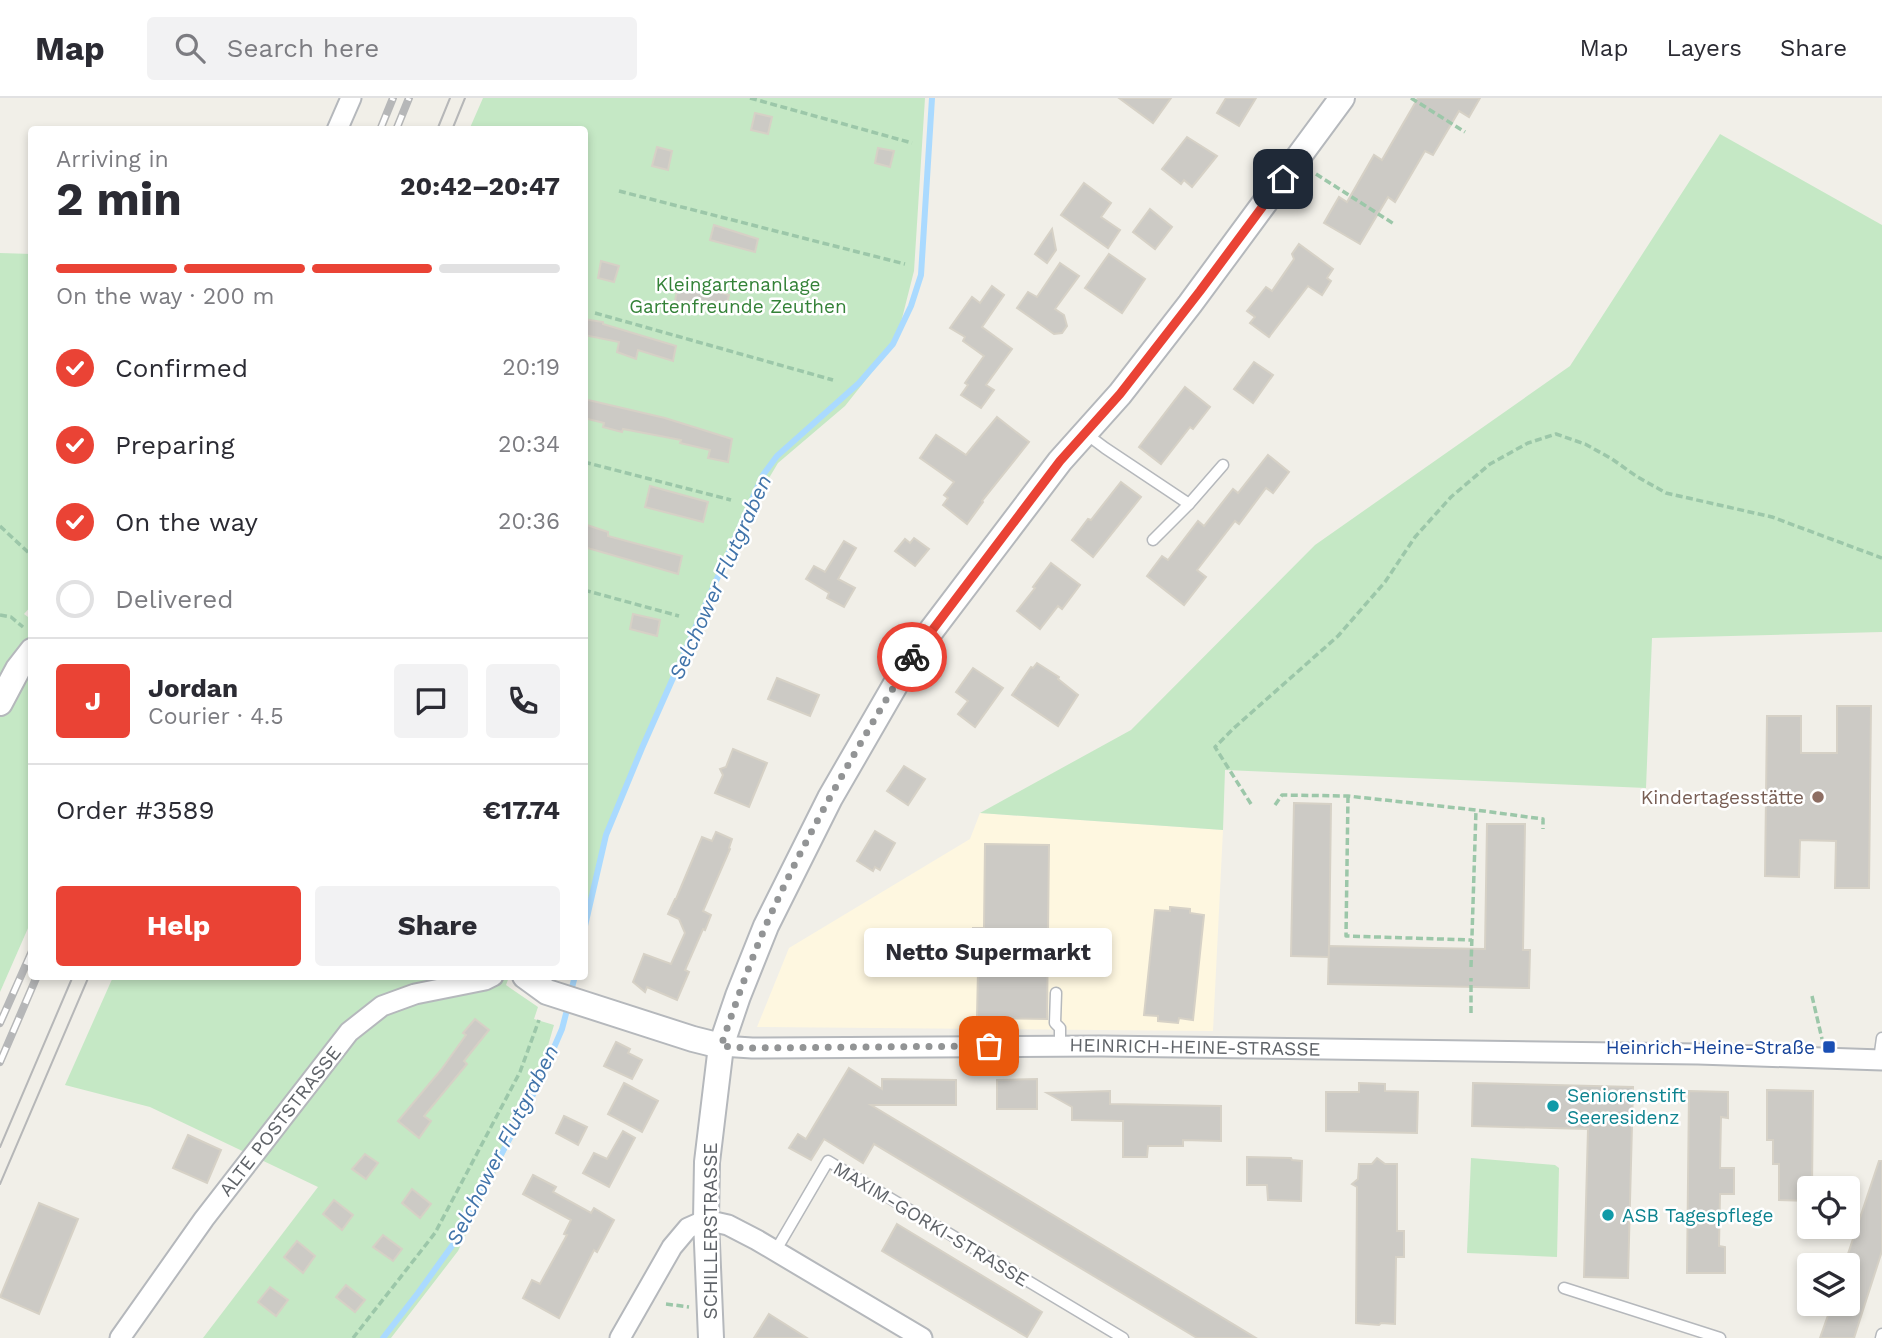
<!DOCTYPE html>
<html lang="en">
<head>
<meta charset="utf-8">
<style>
	:root { --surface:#fff; --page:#f2f2f3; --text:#2b2b33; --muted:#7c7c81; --line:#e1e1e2; --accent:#ea4335 }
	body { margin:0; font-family:"Work Sans",sans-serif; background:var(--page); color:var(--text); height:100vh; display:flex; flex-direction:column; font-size:26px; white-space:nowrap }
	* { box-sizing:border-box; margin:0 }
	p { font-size:23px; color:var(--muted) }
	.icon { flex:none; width:38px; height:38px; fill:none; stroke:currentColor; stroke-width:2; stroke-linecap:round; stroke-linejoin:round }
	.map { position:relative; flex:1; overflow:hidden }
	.details { position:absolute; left:28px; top:28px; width:560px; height:854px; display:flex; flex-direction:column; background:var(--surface); border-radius:7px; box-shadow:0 4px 10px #0003 }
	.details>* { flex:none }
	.tools { position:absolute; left:1797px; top:1078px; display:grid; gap:14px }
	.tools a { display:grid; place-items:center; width:63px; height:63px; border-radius:7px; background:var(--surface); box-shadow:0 4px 10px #0003; font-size:35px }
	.pin { position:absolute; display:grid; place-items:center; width:60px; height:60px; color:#fff; margin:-30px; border-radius:14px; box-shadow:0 4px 10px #0006 }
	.courier { position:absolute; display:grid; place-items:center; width:70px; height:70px; margin:-35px; border:5px solid #ea4335; border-radius:50%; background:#fff; color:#222; box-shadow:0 2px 9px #0007 }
	.bubble { position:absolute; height:49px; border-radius:7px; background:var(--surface); box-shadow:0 4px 10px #0003; font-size:23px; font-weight:700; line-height:49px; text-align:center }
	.overview em { font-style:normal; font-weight:700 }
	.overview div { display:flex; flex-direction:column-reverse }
	.overview { display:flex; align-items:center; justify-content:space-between; height:119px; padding:0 28px }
	h1 { font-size:46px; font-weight:700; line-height:52px }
	.bar { display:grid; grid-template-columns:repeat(4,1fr); gap:10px 7px; align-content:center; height:84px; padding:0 28px }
	.bar i { height:9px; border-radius:5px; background:var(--line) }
	.bar .active { background:var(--accent) }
	.bar p { grid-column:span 4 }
	.line { display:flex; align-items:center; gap:18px; padding:0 28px; border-top:2px solid var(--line) }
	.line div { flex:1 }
	.round { display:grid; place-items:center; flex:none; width:74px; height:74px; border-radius:7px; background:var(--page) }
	ol { padding:0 28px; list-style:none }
	li { display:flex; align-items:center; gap:21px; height:77px }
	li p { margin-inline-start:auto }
	li .icon { padding:7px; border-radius:50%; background:var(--accent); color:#fff; stroke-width:4 }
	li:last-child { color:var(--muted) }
	li i { width:38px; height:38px; border:4px solid var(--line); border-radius:50% }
	.action { display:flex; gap:14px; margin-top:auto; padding:14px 28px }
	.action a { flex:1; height:80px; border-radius:7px; background:var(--accent); color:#fff; font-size:28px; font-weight:700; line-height:80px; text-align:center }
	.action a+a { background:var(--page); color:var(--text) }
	header { display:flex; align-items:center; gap:42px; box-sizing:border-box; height:98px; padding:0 35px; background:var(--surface); border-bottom:2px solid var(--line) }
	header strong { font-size:33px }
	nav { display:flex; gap:38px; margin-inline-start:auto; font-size:24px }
	.search { width:490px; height:63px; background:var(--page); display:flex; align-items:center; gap:18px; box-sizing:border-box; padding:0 24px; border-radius:7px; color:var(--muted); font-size:26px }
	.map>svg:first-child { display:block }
	.commercial { fill:#fef7e0 }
	.green { fill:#c5e8c5 }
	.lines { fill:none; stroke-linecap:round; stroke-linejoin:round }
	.stream { stroke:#aadaff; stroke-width:6 }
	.building { fill:#cccac5; stroke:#d6d1c6; stroke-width:2 }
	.service-casing { stroke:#b5b8bc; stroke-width:13 }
	.minor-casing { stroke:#b5b8bc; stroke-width:23 }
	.tertiary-casing { stroke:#b5b8bc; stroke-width:28 }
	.path { stroke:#9cc7a9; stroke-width:3.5; stroke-dasharray:7 3.5; stroke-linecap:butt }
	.service { stroke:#fff; stroke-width:10 }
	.minor { stroke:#fff; stroke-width:19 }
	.tertiary { stroke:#fff; stroke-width:24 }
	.tram { stroke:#b6b7b8; stroke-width:2 }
	.rail-casing { stroke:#b6b7b8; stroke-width:8 }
	.rail { stroke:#fff; stroke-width:5; stroke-dasharray:16; stroke-linecap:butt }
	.done { stroke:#929495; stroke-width:7; stroke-dasharray:0 12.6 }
	.route { stroke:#ea4335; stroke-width:9 }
	.education-dot { fill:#8d6e63; stroke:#fff; stroke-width:2.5 }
	.transit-dot { fill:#1a4fb4; stroke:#fff; stroke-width:2.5 }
	.culture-dot { fill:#0f9aa8; stroke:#fff; stroke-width:2.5 }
	.labels { text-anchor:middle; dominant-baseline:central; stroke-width:5; stroke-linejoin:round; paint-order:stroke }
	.park-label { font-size:19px; fill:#348238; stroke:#fff }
	.education-label { font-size:19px; fill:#785e54; stroke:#fff; text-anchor:end }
	.street-label { font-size:19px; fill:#5f6368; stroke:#fff }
	.transit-label { font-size:19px; fill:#164399; stroke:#fff; text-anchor:end }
	.culture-label { font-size:19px; fill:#0d838f; stroke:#fff; text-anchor:start }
	.water-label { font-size:21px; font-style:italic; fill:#4174aa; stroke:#fff }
</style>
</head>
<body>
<header>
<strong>Map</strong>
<div class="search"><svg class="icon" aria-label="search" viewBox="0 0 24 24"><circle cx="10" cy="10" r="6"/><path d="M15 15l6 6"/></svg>Search here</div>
<nav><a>Map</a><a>Layers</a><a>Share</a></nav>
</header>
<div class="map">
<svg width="1882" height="1240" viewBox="0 0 1882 1240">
	<rect width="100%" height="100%" fill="#f1efe8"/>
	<path class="commercial" d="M980,715L1223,732L1213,933L757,929L789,850L970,741Z"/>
	<g class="green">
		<path d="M483,0H925L914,173L896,244L845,308L778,365L739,430L618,702L585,825L584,32H469Z"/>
		<path d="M1720,36L1882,127V534L1652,540L1646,690L1225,672L1223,732L980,715L1131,632L1315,447L1570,268Z"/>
		<path d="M0,155L32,156V507L24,516L32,522V821L0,894Z"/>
		<path d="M113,879H509L506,887L538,909L534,921L554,927L542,968L521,1022L458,1153L391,1240H203L318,1089L150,1009L65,987Z"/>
		<path d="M1471,1060L1555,1067L1559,1070L1557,1159L1467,1155Z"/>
	</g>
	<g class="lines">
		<g class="stream">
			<path d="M584,832L606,737L642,650L763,377L777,358L859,285L893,246L911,208L921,177L932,0"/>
			<path d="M570,897L575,878"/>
			<path d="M383,1240L418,1195L454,1145L536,991L562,931L568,908"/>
		</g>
	</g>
	<g class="building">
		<path d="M1119,0H1171L1153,25Z"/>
		<path d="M1226,0H1256L1239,28L1217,15Z"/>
		<path d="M1418,0H1480L1469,19L1459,13L1433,57L1425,53L1395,104L1388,99L1360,146L1324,125L1339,99L1347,104L1374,57L1382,62Z"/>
		<path d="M755,15L772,19L768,36L751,32Z"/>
		<path d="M1187,39L1217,58L1192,89L1184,82L1181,86L1162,71Z"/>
		<path d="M657,49L672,53L668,72L652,68Z"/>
		<path d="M878,50L894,53L890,69L875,65Z"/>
		<path d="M1084,85L1111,105L1101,119L1120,132L1108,150L1061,117Z"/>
		<path d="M1150,111L1172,129L1155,151L1133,134Z"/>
		<path d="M714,127L758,141L755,154L710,142Z"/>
		<path d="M1052,131L1056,152L1047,165L1035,156Z"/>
		<path d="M1299,146L1333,171L1327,180L1331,183L1322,197L1308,188L1269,239L1250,225L1255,219L1247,213L1266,189L1272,193L1294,161L1292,156Z"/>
		<path d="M1109,156L1145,181L1122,215L1085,190Z"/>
		<path d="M601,163L619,168L614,184L598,180Z"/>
		<path d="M1060,165L1079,178L1055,211L1064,217L1067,228L1062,235L1054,236L1017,210L1028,194L1037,199Z"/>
		<path d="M679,183L729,197L724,216L692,208L691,212L674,208Z"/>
		<path d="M992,188L1004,197L982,229L1012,251L986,287L994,292L981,310L961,297L968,287L965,285L984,258L963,243L965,239L950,230L972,199L980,205Z"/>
		<path d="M584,221L603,224V226L676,248L673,263L638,252L636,261L617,254L619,244L584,237Z"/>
		<path d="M1254,264L1273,277L1253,305L1234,291Z"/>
		<path d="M1185,289L1210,309L1193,331L1190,329L1161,366L1139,349Z"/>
		<path d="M584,301L665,320L732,341L728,364L708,360L710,352L680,345L681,342L623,331L622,334L603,329L604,325L584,320Z"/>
		<path d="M997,319L1029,344L982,403L983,404L967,426L943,407L948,400L944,397L954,384L920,360L936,337L966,357Z"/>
		<path d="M1268,357L1289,374L1273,395L1266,390L1239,426L1235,423L1197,472L1206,479L1184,507L1147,478L1162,458L1168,462L1198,423L1204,428L1233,391L1238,395Z"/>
		<path d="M1121,384L1141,399L1093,459L1072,442L1088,421L1091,422Z"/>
		<path d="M650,388L708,404L703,424L645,409Z"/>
		<path d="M584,426L608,434V438L682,458L678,476L584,449Z"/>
		<path d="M914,440L929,451L915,468L895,453L905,441L910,445Z"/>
		<path d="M844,443L856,450L838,481L855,490L844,509L827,500L829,495L806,481L814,468L825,474Z"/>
		<path d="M1051,465L1080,487L1062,511L1058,508L1040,531L1017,513L1035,490L1033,489Z"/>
		<path d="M633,516L660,522L657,538L630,531Z"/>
		<path d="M1037,565L1059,579L1058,581L1078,597L1058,628L1012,597L1031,569L1033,570Z"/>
		<path d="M973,570L1003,590L975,629L958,616L968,603L956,594Z"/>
		<path d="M777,580L819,597L810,618L768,601Z"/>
		<path d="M1837,608H1871L1869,790H1835L1836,743L1800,742L1799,779L1765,778L1767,618H1801V655H1837Z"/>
		<path d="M733,651L767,665L749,709L715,695L723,677L720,671L726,669Z"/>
		<path d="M904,668L925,681L908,707L887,693Z"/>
		<path d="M1294,705L1331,706L1329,859L1291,858Z"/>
		<path d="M1487,726H1525L1523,852H1530L1529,890L1328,886L1329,848L1485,851Z"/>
		<path d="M875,733L895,745L880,772L875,769L873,773L857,763Z"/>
		<path d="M716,734L732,741L729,750L730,751L703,813L711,817L705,832L703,831L685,872L689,874L677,902L647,889L645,894L633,884L644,856L671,866L685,835L679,821L668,816L675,801H676L702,739L712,743Z"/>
		<path d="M985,746L1049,747L1047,921L977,920L978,872H973V830H984Z"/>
		<path d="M1170,809L1190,811V815L1204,817L1193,922L1179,920L1178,925L1158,923V918L1144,917L1155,812L1170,813Z"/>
		<path d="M475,921L489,932L464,963L467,966L424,1018L431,1023L419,1040L398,1023L441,972L466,937L463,935Z"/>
		<path d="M616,944L630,951L628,955L642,962L632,981L604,968Z"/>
		<path d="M849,970L882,991V981L956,982V1007H871L1256,1240H1197L874,1046L863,1065L824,1041L811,1062L789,1050L798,1036L806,1041Z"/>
		<path d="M1037,981V1011H997V982Z"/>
		<path d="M624,985L658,1003L642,1034L608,1016Z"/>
		<path d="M1359,985L1385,986V993L1418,994L1417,1035L1326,1033V994H1359Z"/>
		<path d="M1473,985L1633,989L1628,1180L1584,1179L1588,1031L1472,1028Z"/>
		<path d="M1767,992L1813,993L1812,1090H1810V1103L1779,1102V1066H1773V1042H1767Z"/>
		<path d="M1110,993V1006L1221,1008V1043L1183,1042V1048H1148L1147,1059H1123V1023L1072,1022V1009L1047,995Z"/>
		<path d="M1689,993L1728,994V1020L1721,1019L1720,1070H1734V1096H1720L1719,1148L1725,1149V1175H1687Z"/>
		<path d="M564,1018L587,1029L578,1047L556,1035Z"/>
		<path d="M623,1033L635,1040L609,1089L583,1075L594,1055L607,1061Z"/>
		<path d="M188,1037L221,1052L207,1085L173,1070Z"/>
		<path d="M365,1056L378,1065L366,1081L352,1071Z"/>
		<path d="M1247,1059L1291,1060L1292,1062L1302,1063L1301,1103L1268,1102L1267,1087H1247Z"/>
		<path d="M1377,1060L1385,1066H1397V1133H1404V1159H1396L1395,1226L1381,1225L1379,1227L1356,1225L1357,1089L1352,1086L1358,1081L1359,1066H1372Z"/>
		<path d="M1879,1063H1882V1153L1854,1240H1820L1832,1206H1848V1156Z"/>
		<path d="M533,1077L556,1089L553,1094L591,1115L594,1110L614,1122L597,1154L594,1152L559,1220L523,1200L532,1182L540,1186L567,1137L564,1136L571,1122L523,1096Z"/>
		<path d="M412,1091L431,1106L420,1120L402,1105Z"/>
		<path d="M334,1102L353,1117L342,1132L323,1116Z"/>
		<path d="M39,1105L78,1121L39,1216L0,1199Z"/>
		<path d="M897,1126L1042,1214L1027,1239L882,1153Z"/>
		<path d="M383,1137L402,1151L393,1163L373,1149Z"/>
		<path d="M297,1143L315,1158L303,1175L284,1159Z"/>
		<path d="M346,1187L365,1202L355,1214L336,1199Z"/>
		<path d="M270,1189L288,1202L276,1218L258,1204Z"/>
		<path d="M769,1216L807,1240H754Z"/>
	</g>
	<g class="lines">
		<defs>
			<g id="service">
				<path d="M1085,335L1105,350L1189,406L1223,367"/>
				<path d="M1153,442L1189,406"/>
				<path d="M1056,895L1055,925L1060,930V948"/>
				<path d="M1879,962L1882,940"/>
				<path d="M776,1152L828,1063L1123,1240"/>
				<path d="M1564,1190L1720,1240"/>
				<path d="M1881,1240L1882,1236"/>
			</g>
			<g id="minor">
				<path d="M337,32L351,0"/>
				<path d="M721,948L752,950L1101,948L1698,956L1882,962"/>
				<path d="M120,1240L204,1121L349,934L382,908L415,896L485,882L493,878"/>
				<path d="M620,1240L672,1149L688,1130L706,1122L728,1127L757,1142L922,1240"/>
			</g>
			<g id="tertiary">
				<path d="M0,605L18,571L32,553"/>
				<path d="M525,878L547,894L693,941L721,948"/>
				<path d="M711,1240L706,1122L707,1064L721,948L738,898L766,828L830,700L912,558L1060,363L1120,296L1190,206L1342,0"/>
			</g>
		</defs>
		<use href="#service" class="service-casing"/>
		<use href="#minor" class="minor-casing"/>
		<use href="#tertiary" class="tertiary-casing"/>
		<g class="path">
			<path d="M750,0L912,45"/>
			<path d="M1411,0L1465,34"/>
			<path d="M1316,76L1394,126"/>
			<path d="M619,93L905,166"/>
			<path d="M595,215L833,282"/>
			<path d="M584,364L731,402"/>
			<path d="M0,428L32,458"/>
			<path d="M584,492L679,518"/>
			<path d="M0,517L11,519L23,529"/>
			<path d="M1348,698L1346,838L1472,842"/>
			<path d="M1251,706L1215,649L1234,630L1338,538L1385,484L1415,439L1451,399L1490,366L1528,345L1556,336L1585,346L1612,361L1636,378L1666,395L1772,419L1882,460"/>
			<path d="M1275,707L1282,697L1348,698L1476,712L1543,721V731"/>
			<path d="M1471,869L1476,712"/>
			<path d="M1812,898L1822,941"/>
			<path d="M1471,915V880"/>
			<path d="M666,1206L689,1209"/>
			<path d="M353,1240L435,1135L520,974L539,922"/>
		</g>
		<use href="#service" class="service"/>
		<use href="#minor" class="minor"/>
		<use href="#tertiary" class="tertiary"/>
		<g class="tram">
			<path d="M437,32L450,0"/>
			<path d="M452,32L465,0"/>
			<path d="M0,1049L73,878"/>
			<path d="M0,1086L89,878"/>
		</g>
		<defs>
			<g id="rail">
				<path d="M380,32L393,0"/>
				<path d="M396,32L409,0"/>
				<path d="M0,925L32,853"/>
				<path d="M0,964L37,878"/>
			</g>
		</defs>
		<use href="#rail" class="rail-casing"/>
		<use href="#rail" class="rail"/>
	</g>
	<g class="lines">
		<path class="done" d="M912,559C859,646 807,735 766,827C749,867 735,907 721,948L747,950L989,948"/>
		<path class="route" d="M912,559L1060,363L1120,296L1200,193L1283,81"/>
	</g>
	<circle class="education-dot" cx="1818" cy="699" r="7"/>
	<rect class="transit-dot" x="1822" y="942" width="14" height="14" rx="3.5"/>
	<g class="culture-dot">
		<circle cx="1553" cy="1008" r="7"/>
		<circle cx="1608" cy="1117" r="7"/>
	</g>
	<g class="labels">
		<g class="park-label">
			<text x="738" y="186">Kleingartenanlage<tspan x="738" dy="22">Gartenfreunde Zeuthen</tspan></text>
		</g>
		<g class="education-label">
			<text x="1804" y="699">Kindertagesstätte</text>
		</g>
		<g class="street-label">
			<text transform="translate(1195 949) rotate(1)">HEINRICH-HEINE-STRASSE</text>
			<text transform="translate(280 1023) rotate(-52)">ALTE POSTSTRASSE</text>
			<text transform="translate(931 1126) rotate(31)">MAXIM-GORKI-STRASSE</text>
			<text transform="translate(710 1133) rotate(-90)">SCHILLERSTRASSE</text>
		</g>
		<g class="transit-label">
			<text x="1815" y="949">Heinrich-Heine-Straße</text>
		</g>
		<g class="culture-label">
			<text x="1567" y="997">Seniorenstift<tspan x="1567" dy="22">Seeresidenz</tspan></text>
			<text x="1622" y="1117">ASB Tagespflege</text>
		</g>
		<g class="water-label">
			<text transform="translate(720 479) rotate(-66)">Selchower Flutgraben</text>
			<text transform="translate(502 1047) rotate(-63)">Selchower Flutgraben</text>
		</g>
	</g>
</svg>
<div class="tools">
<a><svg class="icon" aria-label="locate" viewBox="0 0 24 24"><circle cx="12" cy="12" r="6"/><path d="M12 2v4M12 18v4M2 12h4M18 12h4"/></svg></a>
<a><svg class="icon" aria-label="layers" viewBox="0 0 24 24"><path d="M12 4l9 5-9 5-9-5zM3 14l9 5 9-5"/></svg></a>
</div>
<div class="pin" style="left:989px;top:948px;background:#ea580c"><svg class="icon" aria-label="bag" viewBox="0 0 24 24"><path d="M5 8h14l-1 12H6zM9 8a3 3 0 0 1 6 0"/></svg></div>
<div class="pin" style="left:1283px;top:81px;background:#1f2937"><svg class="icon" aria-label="home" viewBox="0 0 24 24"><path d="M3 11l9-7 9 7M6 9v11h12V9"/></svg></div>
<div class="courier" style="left:912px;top:559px"><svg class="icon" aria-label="bike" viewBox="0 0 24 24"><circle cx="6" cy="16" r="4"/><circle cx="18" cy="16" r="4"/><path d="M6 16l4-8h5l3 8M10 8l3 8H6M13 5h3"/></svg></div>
<div class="bubble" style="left:864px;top:830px;width:248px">Netto Supermarkt</div>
<section class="details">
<div class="overview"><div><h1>2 min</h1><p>Arriving in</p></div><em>20:42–20:47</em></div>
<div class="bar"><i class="active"></i><i class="active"></i><i class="active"></i><i></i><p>On the way · 200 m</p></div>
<ol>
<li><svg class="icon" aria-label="check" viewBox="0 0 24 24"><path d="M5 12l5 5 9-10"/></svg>Confirmed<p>20:19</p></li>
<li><svg class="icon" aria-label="check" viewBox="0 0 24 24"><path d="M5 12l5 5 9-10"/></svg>Preparing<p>20:34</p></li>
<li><svg class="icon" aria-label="check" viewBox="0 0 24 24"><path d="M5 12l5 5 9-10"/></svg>On the way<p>20:36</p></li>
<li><i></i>Delivered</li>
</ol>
<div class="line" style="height:126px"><b class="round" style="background:var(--accent);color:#fff">J</b><div><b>Jordan</b><p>Courier · 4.5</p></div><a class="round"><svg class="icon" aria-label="chat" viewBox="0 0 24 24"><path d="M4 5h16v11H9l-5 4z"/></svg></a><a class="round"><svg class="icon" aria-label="phone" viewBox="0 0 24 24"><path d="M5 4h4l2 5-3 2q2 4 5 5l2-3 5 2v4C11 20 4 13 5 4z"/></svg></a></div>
<div class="line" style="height:91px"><div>Order #3589</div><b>€17.74</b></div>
<div class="action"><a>Help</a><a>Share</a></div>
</section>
</div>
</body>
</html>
